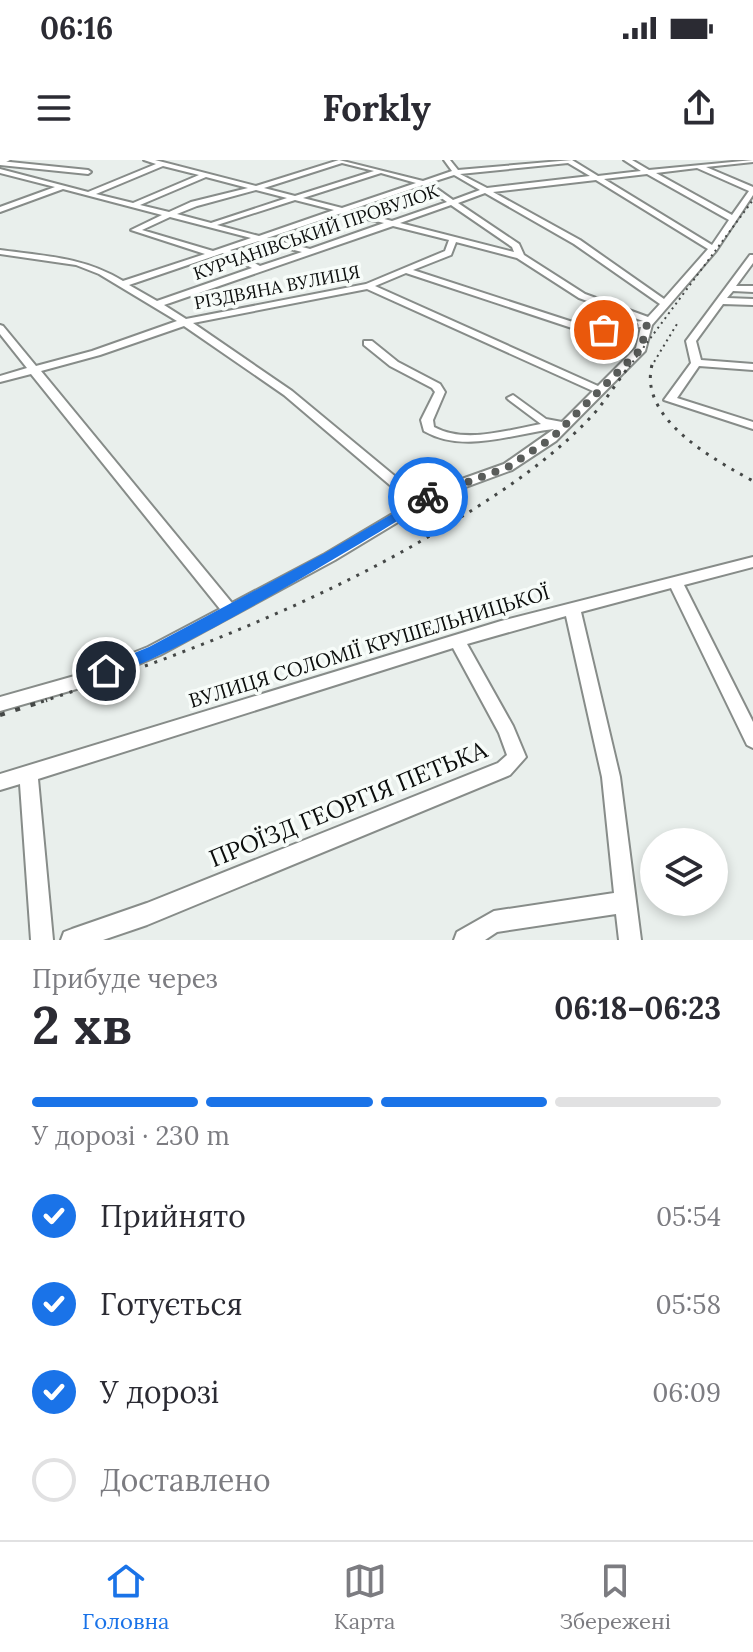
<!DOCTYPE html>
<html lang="uk">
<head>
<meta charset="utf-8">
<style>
	:root { --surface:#fff; --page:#f7f7f7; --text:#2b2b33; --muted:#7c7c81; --line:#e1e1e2; --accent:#1a73e8 }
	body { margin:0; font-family:Lora,serif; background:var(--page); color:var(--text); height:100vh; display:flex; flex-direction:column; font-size:30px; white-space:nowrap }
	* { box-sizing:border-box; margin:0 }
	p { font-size:26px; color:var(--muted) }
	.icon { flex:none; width:44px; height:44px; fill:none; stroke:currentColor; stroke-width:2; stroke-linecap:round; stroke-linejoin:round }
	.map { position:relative; height:780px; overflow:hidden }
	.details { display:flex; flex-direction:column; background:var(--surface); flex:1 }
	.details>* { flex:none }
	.tools { position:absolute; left:640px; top:668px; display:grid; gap:16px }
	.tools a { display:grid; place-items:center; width:88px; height:88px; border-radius:50%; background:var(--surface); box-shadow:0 4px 12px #0003; font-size:40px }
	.pin { position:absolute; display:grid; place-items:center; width:68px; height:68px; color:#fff; margin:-34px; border:4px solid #fff; border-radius:50%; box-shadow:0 2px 8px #0007 }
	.courier { position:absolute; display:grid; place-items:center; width:80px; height:80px; margin:-40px; border:6px solid #1a73e8; border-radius:50%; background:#fff; color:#222; box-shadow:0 2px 10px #0007 }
	.overview em { font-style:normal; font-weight:700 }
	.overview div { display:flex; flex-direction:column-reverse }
	.overview { display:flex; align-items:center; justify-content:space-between; height:136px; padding:0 32px }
	h1 { font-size:52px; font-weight:700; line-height:60px }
	.bar { display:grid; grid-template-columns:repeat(4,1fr); gap:12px 8px; align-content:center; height:96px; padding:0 32px }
	.bar i { height:10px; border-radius:6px; background:var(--line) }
	.bar .current { background:var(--accent) }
	.bar p { grid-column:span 4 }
	ol { padding:0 32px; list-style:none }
	li { display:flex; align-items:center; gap:24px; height:88px }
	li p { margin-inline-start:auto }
	li .icon { padding:8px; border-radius:50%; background:var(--accent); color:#fff; stroke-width:4 }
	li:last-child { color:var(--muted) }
	li i { width:44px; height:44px; border:4px solid var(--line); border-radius:50% }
	.status { display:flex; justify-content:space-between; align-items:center; height:56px; padding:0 40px; background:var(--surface); direction:ltr }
	.status svg { height:22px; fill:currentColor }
	header { display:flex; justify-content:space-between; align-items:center; height:104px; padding:0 32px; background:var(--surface); font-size:36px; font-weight:700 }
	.dock { display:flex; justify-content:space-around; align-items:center; height:112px; border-top:2px solid var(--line); background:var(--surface); font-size:22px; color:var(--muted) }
	.dock a { display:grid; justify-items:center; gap:4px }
	.dock .current { color:var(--accent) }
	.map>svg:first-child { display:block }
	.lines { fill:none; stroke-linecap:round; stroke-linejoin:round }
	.minor-casing { stroke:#878c89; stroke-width:4 }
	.secondary-casing { stroke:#878c89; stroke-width:4 }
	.minor { fill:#fff; fill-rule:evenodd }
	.secondary { fill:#fff; fill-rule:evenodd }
	.rail-far2 { stroke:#454847; stroke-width:2; stroke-dasharray:2 4; stroke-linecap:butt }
	.rail-far1 { stroke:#454847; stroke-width:3; stroke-dasharray:3 7; stroke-linecap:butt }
	.rail { stroke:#454847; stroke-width:4; stroke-dasharray:5 11; stroke-linecap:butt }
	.route { fill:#1a73e8 }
	.done { stroke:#595c5a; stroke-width:8; stroke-dasharray:0 14.4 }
	.labels { text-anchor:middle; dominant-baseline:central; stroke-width:7; stroke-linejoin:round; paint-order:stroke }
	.far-street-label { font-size:18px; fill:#0b0d0c; stroke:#f7fcf9 }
	.street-label { font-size:20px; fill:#0b0d0c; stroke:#f7fcf9 }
	.near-street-label { font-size:24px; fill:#0b0d0c; stroke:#f7fcf9 }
</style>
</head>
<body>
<div class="status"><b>06:16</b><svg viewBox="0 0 49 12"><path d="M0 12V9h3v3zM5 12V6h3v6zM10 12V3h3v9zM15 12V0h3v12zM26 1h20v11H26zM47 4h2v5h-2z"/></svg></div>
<header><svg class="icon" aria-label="menu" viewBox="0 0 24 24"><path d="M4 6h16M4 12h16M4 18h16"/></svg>Forkly<svg class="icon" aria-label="share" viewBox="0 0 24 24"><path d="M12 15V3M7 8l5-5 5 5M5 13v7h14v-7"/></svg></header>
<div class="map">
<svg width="753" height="780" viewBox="0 0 753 780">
	<rect width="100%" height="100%" fill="#e9efec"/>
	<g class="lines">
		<defs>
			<g id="minor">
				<path d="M144,0H155L256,26L339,0L423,21L452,11L444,0H450L458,10L572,0L598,16L641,11L624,0H632L649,10L753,0V2L706,7L753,27V35L716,91L652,165L645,191L556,281L512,310L441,336L335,400L160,495L87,526L0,551V537L78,515L148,487L220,449L31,214L0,222V216L27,208L0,174V165L3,166L36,206L92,191L177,161L99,114L76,105L0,94V90C44,96 84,97 123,121L205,94L131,70L162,55L63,29L0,52V47L55,27L0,13V9L88,32L156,4ZM342,3L374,11L295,36L264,28ZM568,3L590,16L487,28L460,14ZM163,6L199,15L133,43L96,34ZM697,8L749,31L732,55L656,13ZM381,13L416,23L342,48L303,38ZM647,14L729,60L712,85L604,19ZM454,15L456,16L480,30L453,40L429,23ZM206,17L248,28L191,42L169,52L140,45ZM596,20L708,89L664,139L580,80L493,32ZM423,25L447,42L392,61L350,50ZM256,30L287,38L211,63L177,54L197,46ZM485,33L574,84L660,144L648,157L585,134L524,95L519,84L458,43ZM295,40L334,50L259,76L217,65ZM451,45L512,87L514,92L400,63ZM342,53L384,63L310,89L267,78ZM170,57L251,78L213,91L142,70ZM393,66L449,80L445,91L366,124L186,159L164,145ZM259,81L302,92L260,106L230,90ZM456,82L517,98L579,138L643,161L585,166L413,110L451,95ZM223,93L252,108L157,141L129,125ZM406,113L584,172L641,167L636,188L598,226L375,126ZM367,129L593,231L562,262L546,259L513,235L507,238L509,240L541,264C508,270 465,284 434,267L433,260L445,232L440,224L398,202L372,181H364V185L390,206L432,228L435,232L421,260L424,271C464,294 511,274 554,269L504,304L431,330L420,337L292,231L193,163ZM184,166L284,235L411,343L325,394L232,443L41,211L100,195Z"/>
				<path d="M0,1L88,10L91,12L88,14L0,5Z"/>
				<path d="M750,95H753V103L736,126H753V132L733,131L727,138L753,139V145L723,144L696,181L701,200L753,204V210L699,206L677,238L753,262V269L664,240L691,203L686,181Z"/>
				<path d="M753,397V407L684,425L753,562V588L747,585L671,428L581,452L620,617L641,780H619L616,754L497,772L485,780H454L457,772L494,751L614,733L602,617L566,456L467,484L513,566L526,597L510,615L147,765L103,780H61L64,772L72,769L147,743L498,603L507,595L499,573L453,488L38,619L53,780H31L20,624L0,630V614L501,461Z"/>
			</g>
			<path id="secondary" d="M0,0H10L0,5Z"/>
		</defs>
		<use href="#minor" class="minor-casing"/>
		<use href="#secondary" class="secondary-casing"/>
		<use href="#minor" class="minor"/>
		<use href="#secondary" class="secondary"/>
		<g class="rail-far2">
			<path d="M629,207L753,40"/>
			<path d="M651,207L677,164"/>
		</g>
		<g class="rail-far1">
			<path d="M652,205C638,259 715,300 753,321"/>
			<path d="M41,542C180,496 314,445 440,370C494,337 546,304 590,258C605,242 617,222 630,205"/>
		</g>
		<path class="rail" d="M0,555L47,540"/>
	</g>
	<path class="route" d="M428,333L432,334V340C389,366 133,524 100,515V507L149,487L325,393Z"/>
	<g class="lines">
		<path class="done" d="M428,337L508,307L552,278L641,189L647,164L604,170"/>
	</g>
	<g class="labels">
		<g class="far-street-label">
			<text transform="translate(316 72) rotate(-19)">КУРЧАНІВСЬКИЙ ПРОВУЛОК</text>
			<text transform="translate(277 127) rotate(-11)">РІЗДВЯНА ВУЛИЦЯ</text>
		</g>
		<g class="street-label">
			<text transform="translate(369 486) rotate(-17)">ВУЛИЦЯ СОЛОМІЇ КРУШЕЛЬНИЦЬКОЇ</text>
		</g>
		<g class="near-street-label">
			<text transform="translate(348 644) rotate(-22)">ПРОЇЗД ГЕОРГІЯ ПЕТЬКА</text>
		</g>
	</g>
</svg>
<div class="tools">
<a><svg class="icon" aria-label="layers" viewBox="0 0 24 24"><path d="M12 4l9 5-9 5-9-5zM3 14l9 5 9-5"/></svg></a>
</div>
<div class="pin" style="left:604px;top:170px;background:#ea580c"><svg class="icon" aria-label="bag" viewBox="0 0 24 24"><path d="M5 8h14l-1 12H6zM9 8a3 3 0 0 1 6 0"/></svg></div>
<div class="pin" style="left:106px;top:511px;background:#1f2937"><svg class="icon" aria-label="home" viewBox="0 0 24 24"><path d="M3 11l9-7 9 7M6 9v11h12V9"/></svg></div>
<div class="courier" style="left:428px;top:337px"><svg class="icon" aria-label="bike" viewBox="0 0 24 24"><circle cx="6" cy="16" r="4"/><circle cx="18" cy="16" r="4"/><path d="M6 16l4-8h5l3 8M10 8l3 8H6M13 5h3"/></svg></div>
</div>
<section class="details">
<div class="overview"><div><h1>2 хв</h1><p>Прибуде через</p></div><em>06:18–06:23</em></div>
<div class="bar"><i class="current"></i><i class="current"></i><i class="current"></i><i></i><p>У дорозі · 230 m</p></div>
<ol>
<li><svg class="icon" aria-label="check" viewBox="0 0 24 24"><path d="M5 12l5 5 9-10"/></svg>Прийнято<p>05:54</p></li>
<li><svg class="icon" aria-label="check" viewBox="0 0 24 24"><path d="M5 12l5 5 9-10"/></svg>Готується<p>05:58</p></li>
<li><svg class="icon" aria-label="check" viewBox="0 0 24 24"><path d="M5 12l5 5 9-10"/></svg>У дорозі<p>06:09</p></li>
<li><i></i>Доставлено</li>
</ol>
</section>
<nav class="dock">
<a class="current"><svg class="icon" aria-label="home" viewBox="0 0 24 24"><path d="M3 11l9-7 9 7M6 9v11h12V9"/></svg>Головна</a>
<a><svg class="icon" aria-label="map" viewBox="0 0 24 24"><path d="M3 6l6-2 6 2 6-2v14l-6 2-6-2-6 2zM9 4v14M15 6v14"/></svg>Карта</a>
<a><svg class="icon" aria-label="saved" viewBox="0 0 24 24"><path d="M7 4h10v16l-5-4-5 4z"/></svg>Збережені</a>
</nav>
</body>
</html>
